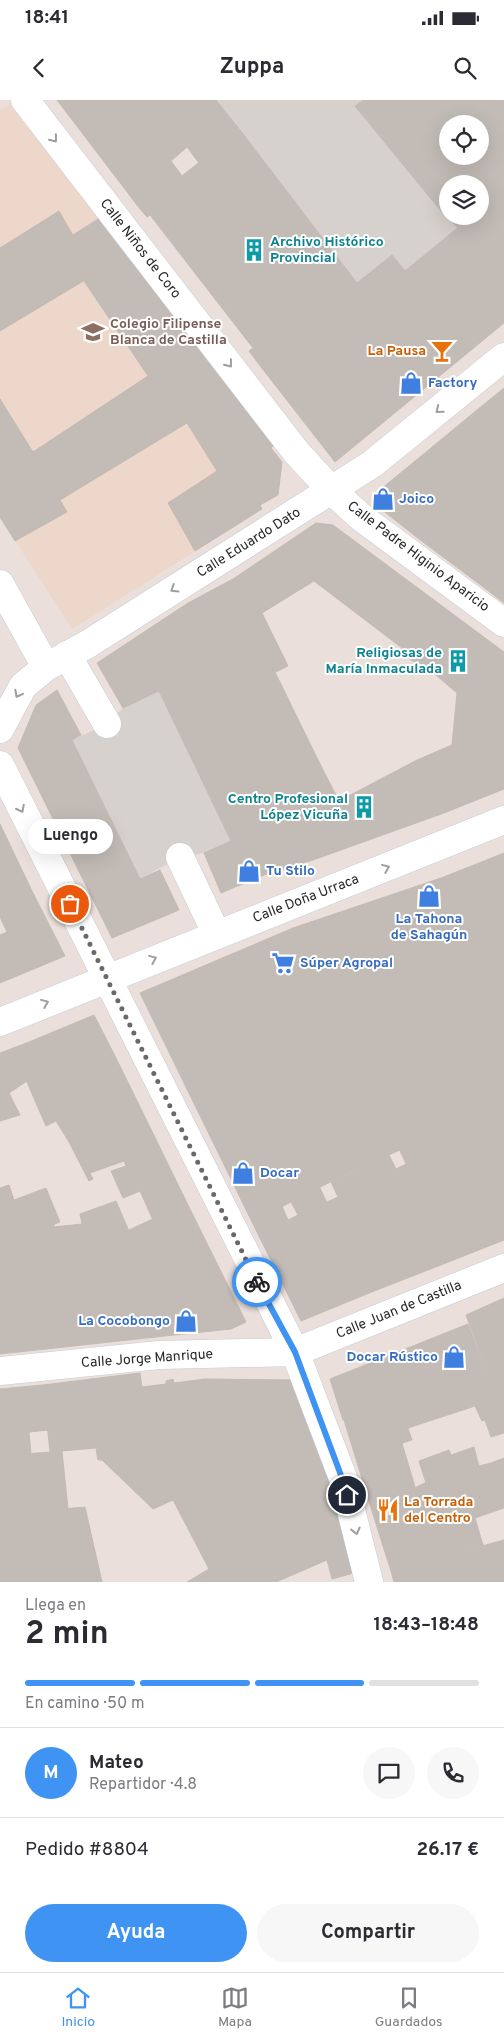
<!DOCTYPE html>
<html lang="es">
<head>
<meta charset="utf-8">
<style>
	:root { --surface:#fff; --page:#f7f7f7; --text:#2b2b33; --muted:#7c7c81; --line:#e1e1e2; --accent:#3f93f2 }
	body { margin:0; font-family:Overpass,sans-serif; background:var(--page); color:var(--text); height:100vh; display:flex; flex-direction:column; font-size:19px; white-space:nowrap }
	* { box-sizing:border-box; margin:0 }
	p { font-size:16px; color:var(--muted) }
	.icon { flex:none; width:28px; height:28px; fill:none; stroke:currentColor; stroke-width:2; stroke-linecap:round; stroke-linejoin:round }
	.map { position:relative; height:1482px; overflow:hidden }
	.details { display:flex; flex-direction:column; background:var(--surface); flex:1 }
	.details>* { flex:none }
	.fabs { position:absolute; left:439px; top:15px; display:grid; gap:10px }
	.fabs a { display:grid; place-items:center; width:50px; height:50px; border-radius:50%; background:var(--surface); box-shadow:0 5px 20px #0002; font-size:25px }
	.pin { position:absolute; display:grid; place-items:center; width:42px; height:42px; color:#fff; margin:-21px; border:2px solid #fff; border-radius:50%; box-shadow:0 1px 5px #0007 }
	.courier { position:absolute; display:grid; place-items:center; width:50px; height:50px; margin:-25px; border:4px solid #3f93f2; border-radius:50%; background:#fff; color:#222; box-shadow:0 1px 6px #0007 }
	.bubble { position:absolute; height:35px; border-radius:18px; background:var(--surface); box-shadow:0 5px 20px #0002; font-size:16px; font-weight:700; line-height:35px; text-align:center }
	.overview em { font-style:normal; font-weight:700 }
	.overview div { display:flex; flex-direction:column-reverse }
	.overview { display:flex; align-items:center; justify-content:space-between; height:85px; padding:0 25px }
	h1 { font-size:32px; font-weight:700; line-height:38px }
	.bar { display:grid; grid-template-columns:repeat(4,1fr); gap:8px 5px; align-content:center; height:60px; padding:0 25px }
	.bar i { height:6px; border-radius:4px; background:var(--line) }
	.bar .selected { background:var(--accent) }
	.bar p { grid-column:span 4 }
	.line { display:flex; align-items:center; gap:12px; padding:0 25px; border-top:1px solid var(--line) }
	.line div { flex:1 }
	.round { display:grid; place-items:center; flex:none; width:52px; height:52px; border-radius:26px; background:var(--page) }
	.cta { display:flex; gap:10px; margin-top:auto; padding:10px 25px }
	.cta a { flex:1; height:58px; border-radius:30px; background:var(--accent); color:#fff; font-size:20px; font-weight:700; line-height:58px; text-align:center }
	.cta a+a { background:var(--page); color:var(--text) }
	.status { display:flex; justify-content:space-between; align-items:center; height:35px; padding:0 25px; background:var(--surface); direction:ltr }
	.status svg { height:14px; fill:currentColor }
	header { display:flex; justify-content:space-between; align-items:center; height:65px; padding:0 25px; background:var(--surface); font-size:22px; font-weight:700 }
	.dock { display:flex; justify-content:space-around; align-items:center; height:70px; border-top:1px solid var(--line); background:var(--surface); font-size:14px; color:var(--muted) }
	.dock a { display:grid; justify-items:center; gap:2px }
	.dock .selected { color:var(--accent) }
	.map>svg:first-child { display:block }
	.education { fill:#ecd7ca }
	.plaza { fill:#d7d1cd }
	.building { fill:#c2bbb6; stroke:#c5bbb4; fill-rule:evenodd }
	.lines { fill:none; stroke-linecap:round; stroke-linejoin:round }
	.minor-casing { stroke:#c6cdd6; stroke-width:29 }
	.minor { stroke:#fff; stroke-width:28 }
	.oneway { stroke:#9e9e9e }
	.done { stroke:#6c6866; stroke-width:5; stroke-dasharray:0 9 }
	.route { stroke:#3f93f2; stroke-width:6 }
	.labels { text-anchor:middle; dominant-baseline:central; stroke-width:4; stroke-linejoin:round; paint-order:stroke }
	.culture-label { font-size:14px; font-weight:bold; fill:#0d838f; stroke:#fff; text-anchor:end }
	.street-label { font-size:14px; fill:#282828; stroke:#fff }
	.education-label { font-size:14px; font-weight:bold; fill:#785e54; stroke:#fff; text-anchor:start }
	.food-label { font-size:14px; font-weight:bold; fill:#c56008; stroke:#fff; text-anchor:end }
	.shop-label { font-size:14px; font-weight:bold; fill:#366cbe; stroke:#fff; text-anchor:start }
</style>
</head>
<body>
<div class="status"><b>18:41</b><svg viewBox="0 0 49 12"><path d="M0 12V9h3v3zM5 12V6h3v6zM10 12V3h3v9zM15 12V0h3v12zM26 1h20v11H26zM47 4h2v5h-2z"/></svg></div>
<header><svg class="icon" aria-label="back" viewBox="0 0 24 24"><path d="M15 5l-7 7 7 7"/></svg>Zuppa<svg class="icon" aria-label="search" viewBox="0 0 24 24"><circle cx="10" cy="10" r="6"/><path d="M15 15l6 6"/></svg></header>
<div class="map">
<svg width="504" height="1482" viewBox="0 0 504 1482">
	<rect width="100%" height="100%" fill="#eadfda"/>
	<path class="education" d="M10,4L273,346L271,348L282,362L278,395L261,405L262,409L72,529L0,417V10Z"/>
	<g class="plaza">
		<path d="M216,0H363L355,6L458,128L405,171L392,155L357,183Z"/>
		<path d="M159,591L231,741L204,753L180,757L140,779L72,640L107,624L123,608Z"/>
	</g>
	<g class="building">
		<path d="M57,0H216L240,30L199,63L187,47L171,61L182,76L140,109Z"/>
		<path d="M363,0H504V91L480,110V84H448V116H472L458,128L441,111L355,6ZM448,24H480V56H448Z"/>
		<path d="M240,30L357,183L337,199L304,237L261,267L249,251L253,248L150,115L147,117L140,109Z"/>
		<path d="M504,91V141L478,116L480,110Z"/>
		<path d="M59,111L95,174L0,231V148Z"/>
		<path d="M472,116H478L504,141V223L408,302L359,241L365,234L337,199L392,155L405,171Z"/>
		<path d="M98,119L273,346L271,348L282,362L278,395L260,405L262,409L195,451L168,403L217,371L187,323L148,276L84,181L95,174L73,135Z"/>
		<path d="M337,199L365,234L359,241L408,302L335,362L261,267L304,237Z"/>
		<path d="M148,276L187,323L60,400L67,412L15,441L0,417V299L33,352Z"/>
		<path d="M504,288V343L477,310Z"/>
		<path d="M477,310L504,343V421L431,348Z"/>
		<path d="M431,348L468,385L444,404L419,439L376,405L375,397L381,389Z"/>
		<path d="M468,385L504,421V451L499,459L495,458L478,483L419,439L444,404Z"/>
		<path d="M316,423L333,425L504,552V689L444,713L417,660L452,645L457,593L430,570L427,572L401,552L402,548L314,481L262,513L233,479Z"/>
		<path d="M504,451V503L478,483L495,458L499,459Z"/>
		<path d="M233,479L262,513L288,566L231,594L188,503Z"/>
		<path d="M188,503L313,760L264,775L221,793L204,753L231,741L159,591L123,608L97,563Z"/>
		<path d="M275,572L318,660L275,681L231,594Z"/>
		<path d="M57,590L81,635L72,640L140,779L160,770L179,810L112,838L18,648L36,605Z"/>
		<path d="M318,660L339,701L417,660L444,713L313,760L275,681Z"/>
		<path d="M0,724L32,791L0,807Z"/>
		<path d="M504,753V992L469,997L447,883L465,850L441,778Z"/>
		<path d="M441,778L465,850L447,883L469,997L481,995L493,1037V1061L504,1079V1140L446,1163L403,1057L293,828Z"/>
		<path d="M32,791L65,856L0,883V835L7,832L0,817V807Z"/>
		<path d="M293,828L400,1050L344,1075L252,1122L140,893Z"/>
		<path d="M94,915L114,954L33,996L19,963L34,954L29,942Z"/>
		<path d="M29,942L34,954L19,963L27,981L9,993L20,1015L0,1021V953Z"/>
		<path d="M114,954L143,1013L122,1023L119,1018L69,1042L56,1021L46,1026L33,996Z"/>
		<path d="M504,992V1079L493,1061V1037L481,995Z"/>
		<path d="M143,1013L187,1103L153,1120L140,1091L123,1098L111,1071L126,1066L124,1061L90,1073L93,1079L89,1081L69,1042L119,1018L122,1023Z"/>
		<path d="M389,1055L396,1069L406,1064L446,1163L369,1193L327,1102L338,1097L331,1082Z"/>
		<path d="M9,1085L14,1100L46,1088L60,1122L25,1135V1138L0,1143V1088Z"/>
		<path d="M320,1088L369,1193L301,1221L252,1122L282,1106L288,1120L298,1115L291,1102Z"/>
		<path d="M116,1101L174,1235L0,1254V1143L25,1138V1135L54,1124V1127L82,1124L80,1114Z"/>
		<path d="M187,1103L246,1222L231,1229L174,1235L129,1130Z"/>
		<path d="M504,1198V1318L466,1215Z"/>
		<path d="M468,1224L504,1318V1333L491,1337L485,1320L482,1321L475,1306L408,1328L405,1320L384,1325L379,1310L343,1320L330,1279Z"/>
		<path d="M140,1273L142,1287L166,1284V1281L173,1279L174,1283L205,1279L296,1280L311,1316L357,1472L332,1479L327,1460L276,1482H187L209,1469L173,1400L153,1409L102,1360H98L96,1348L50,1352L43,1285Z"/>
		<path d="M43,1285L48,1330L29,1332L31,1354L0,1356V1289Z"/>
		<path d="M379,1310L384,1325L405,1320L412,1340L402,1343L415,1387L371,1408L344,1320Z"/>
		<path d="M474,1347L477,1359L426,1383L419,1361L449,1350L451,1355Z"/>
		<path d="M62,1351L68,1409L42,1411L40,1401L0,1405V1356Z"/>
		<path d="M504,1358V1378L496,1381L491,1363Z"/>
		<path d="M477,1359L479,1366L491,1363L496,1381L504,1378V1408L475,1418L483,1445L391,1471L371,1408Z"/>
		<path d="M40,1401L42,1411L85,1407L102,1482H29L25,1459L0,1464V1405Z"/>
		<path d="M504,1440V1482H394L391,1471Z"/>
		<path d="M25,1459L29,1482H0V1464Z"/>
	</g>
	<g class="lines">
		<defs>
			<g id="minor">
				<path d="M25,0L297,353L332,391L362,418L504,523"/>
				<path d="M0,484L46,567"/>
				<path d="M67,555L107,624"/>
				<path d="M0,629L23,586L46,567L88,544L372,364L504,257"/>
				<path d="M0,665L295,1252L343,1378L369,1482"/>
				<path d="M180,757L216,833"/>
				<path d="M0,922L504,720"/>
				<path d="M0,1271L159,1255L295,1252L504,1168"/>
			</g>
		</defs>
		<use href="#minor" class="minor-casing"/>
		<use href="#minor" class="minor"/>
	</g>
	<defs><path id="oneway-chevron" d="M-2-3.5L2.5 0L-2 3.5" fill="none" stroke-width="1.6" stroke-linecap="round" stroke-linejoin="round" transform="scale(1.25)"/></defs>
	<g class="oneway">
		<use href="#oneway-chevron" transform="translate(54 39) rotate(52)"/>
		<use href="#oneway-chevron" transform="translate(229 264) rotate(52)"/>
		<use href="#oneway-chevron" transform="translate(439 310) rotate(141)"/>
		<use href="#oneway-chevron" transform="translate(174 489) rotate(148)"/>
		<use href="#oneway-chevron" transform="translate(18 594) rotate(118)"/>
		<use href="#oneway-chevron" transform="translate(21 709) rotate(63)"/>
		<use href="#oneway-chevron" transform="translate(386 768) rotate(-22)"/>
		<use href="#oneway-chevron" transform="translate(153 859) rotate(-22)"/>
		<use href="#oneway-chevron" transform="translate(45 903) rotate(-22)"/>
		<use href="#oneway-chevron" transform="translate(356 1431) rotate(76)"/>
	</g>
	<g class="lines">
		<path class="done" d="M70,804L257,1182"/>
		<path class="route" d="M257,1182L295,1252L342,1378L347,1395"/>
	</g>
	<defs>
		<symbol id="building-bare" viewBox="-9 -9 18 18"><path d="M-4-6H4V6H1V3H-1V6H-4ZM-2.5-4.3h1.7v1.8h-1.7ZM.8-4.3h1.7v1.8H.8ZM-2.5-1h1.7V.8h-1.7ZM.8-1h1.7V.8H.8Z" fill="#0f9aa8" stroke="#fff" stroke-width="2.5" paint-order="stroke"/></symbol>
		<symbol id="school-bare" viewBox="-9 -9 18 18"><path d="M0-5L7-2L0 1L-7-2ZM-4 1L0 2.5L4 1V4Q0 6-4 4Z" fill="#8d6e63" stroke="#fff" stroke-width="2.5" paint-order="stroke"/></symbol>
		<symbol id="bar-bare" viewBox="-9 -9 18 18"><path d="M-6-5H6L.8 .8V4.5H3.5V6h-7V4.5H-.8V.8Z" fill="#e8710a" stroke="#fff" stroke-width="2.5" paint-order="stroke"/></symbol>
		<symbol id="shop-bare" viewBox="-9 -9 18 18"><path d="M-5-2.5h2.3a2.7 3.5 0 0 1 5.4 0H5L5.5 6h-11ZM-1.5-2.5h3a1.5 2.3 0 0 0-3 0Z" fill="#3f7fe0" stroke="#fff" stroke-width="2.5" paint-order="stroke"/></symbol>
		<symbol id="supermarket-bare" viewBox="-9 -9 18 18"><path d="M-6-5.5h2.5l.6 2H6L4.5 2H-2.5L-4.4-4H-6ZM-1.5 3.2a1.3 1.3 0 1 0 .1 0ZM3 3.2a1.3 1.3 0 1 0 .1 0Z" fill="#3f7fe0" stroke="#fff" stroke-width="2.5" paint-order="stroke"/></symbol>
		<symbol id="restaurant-bare" viewBox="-9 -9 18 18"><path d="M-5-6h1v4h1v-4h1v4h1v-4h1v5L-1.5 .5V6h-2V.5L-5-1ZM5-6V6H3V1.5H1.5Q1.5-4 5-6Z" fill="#e8710a" stroke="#fff" stroke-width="2.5" paint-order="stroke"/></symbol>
	</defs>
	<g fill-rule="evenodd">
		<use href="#building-bare" x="238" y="134" width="32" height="32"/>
		<use href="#school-bare" x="77" y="216" width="32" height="32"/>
		<use href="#bar-bare" x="426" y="235" width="32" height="32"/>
		<use href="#shop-bare" x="395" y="267" width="32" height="32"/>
		<use href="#shop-bare" x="367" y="383" width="32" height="32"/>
		<use href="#building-bare" x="442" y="545" width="32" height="32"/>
		<use href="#building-bare" x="348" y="691" width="32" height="32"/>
		<use href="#shop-bare" x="233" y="755" width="32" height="32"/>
		<use href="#shop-bare" x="413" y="780" width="32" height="32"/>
		<use href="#supermarket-bare" x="267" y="847" width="32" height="32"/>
		<use href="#shop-bare" x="227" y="1057" width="32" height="32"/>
		<use href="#shop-bare" x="170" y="1205" width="32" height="32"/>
		<use href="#shop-bare" x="438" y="1241" width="32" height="32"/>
		<use href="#restaurant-bare" x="372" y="1394" width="32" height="32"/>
	</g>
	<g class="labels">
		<g class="culture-label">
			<text x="270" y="142" text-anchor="start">Archivo Histórico<tspan x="270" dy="16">Provincial</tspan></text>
			<text x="442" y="553">Religiosas de<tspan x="442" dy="16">María Inmaculada</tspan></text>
			<text x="348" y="699">Centro Profesional<tspan x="348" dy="16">López Vicuña</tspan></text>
		</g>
		<g class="street-label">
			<text transform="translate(140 149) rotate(52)">Calle Niños de Coro</text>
			<text transform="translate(249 443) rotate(-32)">Calle Eduardo Dato</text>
			<text transform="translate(418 457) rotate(37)">Calle Padre Higinio Aparicio</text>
			<text transform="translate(306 799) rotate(-21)">Calle Doña Urraca</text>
			<text transform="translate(399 1210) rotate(-22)">Calle Juan de Castilla</text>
			<text transform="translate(147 1259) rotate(-4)">Calle Jorge Manrique</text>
		</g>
		<g class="education-label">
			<text x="110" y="224">Colegio Filipense<tspan x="110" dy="16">Blanca de Castilla</tspan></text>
		</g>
		<g class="food-label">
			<text x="426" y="251">La Pausa</text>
			<text x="404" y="1402" text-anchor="start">La Torrada<tspan x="404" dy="16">del Centro</tspan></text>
		</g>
		<g class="shop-label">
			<text x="428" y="283">Factory</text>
			<text x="399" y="399">Joico</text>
			<text x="266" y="771">Tu Stilo</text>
			<text x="429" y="819" text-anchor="middle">La Tahona<tspan x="429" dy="16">de Sahagún</tspan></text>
			<text x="300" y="863">Súper Agropal</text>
			<text x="260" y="1073">Docar</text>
			<text x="170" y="1221" text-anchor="end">La Cocobongo</text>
			<text x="438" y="1257" text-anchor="end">Docar Rústico</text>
		</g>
	</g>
</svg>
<div class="fabs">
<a><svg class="icon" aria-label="locate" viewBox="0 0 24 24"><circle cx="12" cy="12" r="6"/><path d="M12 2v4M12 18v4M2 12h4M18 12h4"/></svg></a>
<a><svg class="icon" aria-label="layers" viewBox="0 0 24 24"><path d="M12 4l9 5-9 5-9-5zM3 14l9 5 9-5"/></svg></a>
</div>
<div class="pin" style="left:70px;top:804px;background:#ea580c"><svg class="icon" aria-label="bag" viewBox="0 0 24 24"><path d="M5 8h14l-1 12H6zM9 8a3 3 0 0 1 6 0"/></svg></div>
<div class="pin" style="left:347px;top:1395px;background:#1f2937"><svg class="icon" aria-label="home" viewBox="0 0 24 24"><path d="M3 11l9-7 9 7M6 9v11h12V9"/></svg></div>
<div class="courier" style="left:257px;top:1182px"><svg class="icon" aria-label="bike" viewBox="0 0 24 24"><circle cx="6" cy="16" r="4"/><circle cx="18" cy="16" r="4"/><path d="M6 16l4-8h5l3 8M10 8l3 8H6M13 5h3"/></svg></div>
<div class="bubble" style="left:28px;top:719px;width:85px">Luengo</div>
</div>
<section class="details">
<div class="overview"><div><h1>2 min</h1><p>Llega en</p></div><em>18:43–18:48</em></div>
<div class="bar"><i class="selected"></i><i class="selected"></i><i class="selected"></i><i></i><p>En camino · 50 m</p></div>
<div class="line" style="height:90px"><b class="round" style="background:var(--accent);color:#fff">M</b><div><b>Mateo</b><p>Repartidor · 4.8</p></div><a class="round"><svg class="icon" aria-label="chat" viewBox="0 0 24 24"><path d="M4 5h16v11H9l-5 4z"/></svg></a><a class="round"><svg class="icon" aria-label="phone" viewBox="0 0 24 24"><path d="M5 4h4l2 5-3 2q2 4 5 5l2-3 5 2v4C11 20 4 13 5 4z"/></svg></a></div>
<div class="line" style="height:65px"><div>Pedido #8804</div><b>26.17 €</b></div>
<div class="cta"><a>Ayuda</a><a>Compartir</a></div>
</section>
<nav class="dock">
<a class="selected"><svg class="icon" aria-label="home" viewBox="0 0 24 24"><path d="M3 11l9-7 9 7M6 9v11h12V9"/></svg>Inicio</a>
<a><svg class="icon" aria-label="map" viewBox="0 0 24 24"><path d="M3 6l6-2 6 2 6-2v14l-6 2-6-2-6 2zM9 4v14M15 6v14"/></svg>Mapa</a>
<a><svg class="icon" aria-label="saved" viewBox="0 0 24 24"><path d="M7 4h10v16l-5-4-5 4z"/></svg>Guardados</a>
</nav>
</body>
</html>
